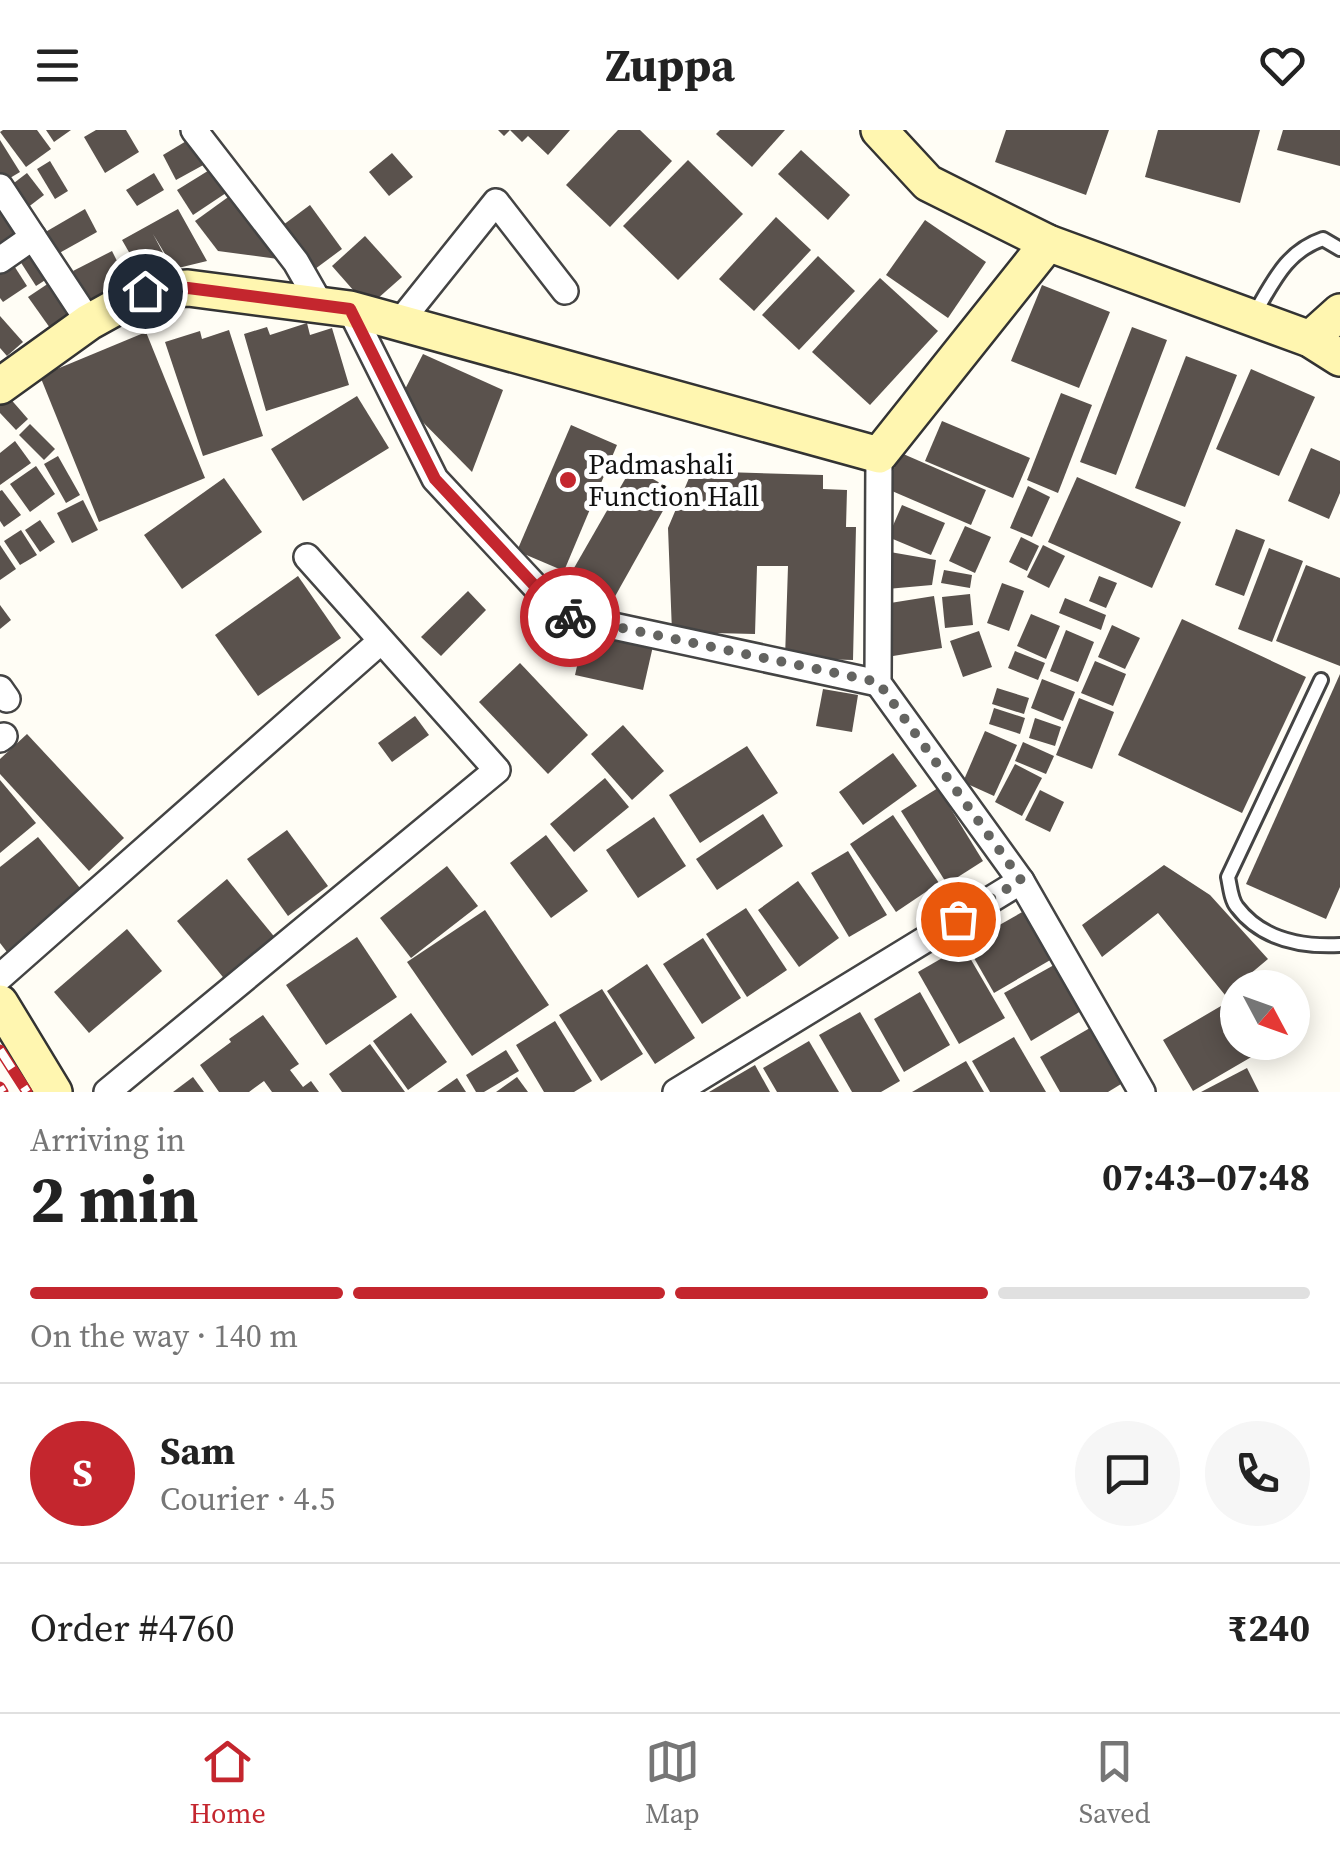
<!DOCTYPE html>
<html lang="en">
<head>
<meta charset="utf-8">
<style>
	:root { --surface:#fff; --page:#f6f6f6; --text:#222; --muted:#767676; --line:#e0e0e0; --accent:#c4262e }
	body { margin:0; font-family:"Source Serif 4",serif; background:var(--page); color:var(--text); height:100vh; display:flex; flex-direction:column; font-size:38px; white-space:nowrap }
	* { box-sizing:border-box; margin:0 }
	p { font-size:32px; color:var(--muted) }
	.icon { flex:none; width:55px; height:55px; fill:none; stroke:currentColor; stroke-width:2; stroke-linecap:round; stroke-linejoin:round }
	.map { position:relative; height:962px; overflow:hidden }
	.drawer { display:flex; flex-direction:column; background:var(--surface); flex:1 }
	.drawer>* { flex:none }
	.needle { width:65px; rotate:131deg }
	.tools { position:absolute; left:1220px; top:840px; display:grid; gap:20px }
	.tools a { display:grid; place-items:center; width:90px; height:90px; border-radius:50%; background:var(--surface); box-shadow:0 5px 25px #0003; font-size:50px }
	.pin { position:absolute; display:grid; place-items:center; width:85px; height:85px; color:#fff; margin:-42px; border:5px solid #fff; border-radius:50%; box-shadow:0 2px 10px #0007 }
	.courier { position:absolute; display:grid; place-items:center; width:100px; height:100px; margin:-50px; border:8px solid #c4262e; border-radius:50%; background:#fff; color:#222; box-shadow:0 2px 12px #0007 }
	.overview em { font-style:normal; font-weight:700 }
	.overview div { display:flex; flex-direction:column-reverse }
	.overview { display:flex; align-items:center; justify-content:space-between; height:170px; padding:0 30px }
	h1 { font-size:65px; font-weight:700; line-height:75px }
	.bar { display:grid; grid-template-columns:repeat(4,1fr); gap:15px 10px; align-content:center; height:120px; padding:0 30px }
	.bar i { height:12px; border-radius:8px; background:var(--line) }
	.bar .selected { background:var(--accent) }
	.bar p { grid-column:span 4 }
	.line { display:flex; align-items:center; gap:25px; padding:0 30px; border-top:2px solid var(--line) }
	.line div { flex:1 }
	.round { display:grid; place-items:center; flex:none; width:105px; height:105px; border-radius:52px; background:var(--page) }
	header { display:flex; justify-content:space-between; align-items:center; height:130px; padding:0 30px; background:var(--surface); font-size:45px; font-weight:700 }
	.tabs { display:flex; justify-content:space-around; align-items:center; height:140px; border-top:2px solid var(--line); background:var(--surface); font-size:28px; color:var(--muted) }
	.tabs a { display:grid; justify-items:center; gap:5px }
	.tabs .selected { color:var(--accent) }
	.map>svg:first-child { display:block }
	.building { fill:#5a524d }
	.lines { fill:none; stroke-linecap:round; stroke-linejoin:round }
	.lane-casing { stroke:#444; stroke-width:18 }
	.street-casing { stroke:#444; stroke-width:30 }
	.secondary-casing { stroke:#333; stroke-width:40 }
	.lane { stroke:#fff; stroke-width:12 }
	.street { stroke:#fff; stroke-width:25 }
	.secondary { stroke:#fff6b0; stroke-width:35 }
	.rail-casing { stroke:#c4262e; stroke-width:11 }
	.rail { stroke:#fff; stroke-width:8; stroke-dasharray:22; stroke-linecap:butt }
	.done { stroke:#646461; stroke-width:10; stroke-dasharray:0 18 }
	.route { stroke:#c4262e; stroke-width:12 }
	.poi-dot { fill:#c4262e; stroke:#fff; stroke-width:4 }
	.labels { text-anchor:middle; dominant-baseline:central; stroke-width:10; stroke-linejoin:round; paint-order:stroke }
	.poi-label { font-size:28px; fill:#111; stroke:#fff; text-anchor:start }
</style>
</head>
<body>
<header><svg class="icon" aria-label="menu" viewBox="0 0 24 24"><path d="M4 6h16M4 12h16M4 18h16"/></svg>Zuppa<svg class="icon" aria-label="heart" viewBox="0 0 24 24"><path d="M12 20l-8-8c-3-5 5-10 8-4 3-6 11-1 8 4z"/></svg></header>
<div class="map">
<svg width="1340" height="962" viewBox="0 0 1340 962">
	<rect width="100%" height="100%" fill="#fffdf5"/>
	<g class="building">
		<path d="M3,0H37L51,19L26,37L0,2Z"/>
		<path d="M46,0H71L54,12Z"/>
		<path d="M96,0H126L139,22L105,43L84,7Z"/>
		<path d="M498,0H570L548,25L528,6L522,12L510,0L504,6Z"/>
		<path d="M618,0H640L672,31L610,97L566,55Z"/>
		<path d="M720,0H785L752,37L716,4Z"/>
		<path d="M1006,0H1109L1086,65L995,32Z"/>
		<path d="M1158,0H1260L1240,73L1145,47Z"/>
		<path d="M1283,0H1340V36L1277,20Z"/>
		<path d="M193,7L207,33L176,50L163,25Z"/>
		<path d="M0,10L20,42L0,54Z"/>
		<path d="M801,20L850,65L828,90L778,44Z"/>
		<path d="M392,23L413,47L389,66L369,42Z"/>
		<path d="M688,30L743,84L678,150L623,96Z"/>
		<path d="M50,31L68,61L55,69L37,39Z"/>
		<path d="M211,39L226,63L193,85L177,60Z"/>
		<path d="M27,43L44,65L27,78L10,56Z"/>
		<path d="M154,43L164,60L137,76L126,60Z"/>
		<path d="M231,65L278,129L218,121L195,91Z"/>
		<path d="M0,74L23,109L0,124Z"/>
		<path d="M310,75L342,119L307,145L275,101Z"/>
		<path d="M85,79L97,102L54,126L42,104Z"/>
		<path d="M178,79L207,131L174,139L153,104L170,136L145,150L122,110Z"/>
		<path d="M776,87L811,120L754,181L719,149Z"/>
		<path d="M925,90L986,132L948,188L886,145Z"/>
		<path d="M365,106L402,147L368,177L332,136Z"/>
		<path d="M32,119L50,147L36,156L18,128Z"/>
		<path d="M112,121L128,153L88,172L73,141Z"/>
		<path d="M818,126L855,161L799,220L762,185Z"/>
		<path d="M11,131L27,156L3,172L0,168V138Z"/>
		<path d="M880,148L938,201L870,275L812,222Z"/>
		<path d="M49,153L75,191L55,205L28,167Z"/>
		<path d="M1042,155L1110,182L1079,258L1011,231Z"/>
		<path d="M0,186L23,212L7,226L0,218Z"/>
		<path d="M307,193L310,205L332,198L349,255L266,281L244,204L267,197L270,205Z"/>
		<path d="M1132,197L1167,210L1116,345L1080,332Z"/>
		<path d="M229,200L263,306L203,326L165,212L200,201L202,209Z"/>
		<path d="M146,202L205,348L99,392L40,246Z"/>
		<path d="M423,224L503,260L472,342L400,269Z"/>
		<path d="M1186,226L1237,245L1185,377L1135,358Z"/>
		<path d="M1251,239L1315,267L1279,346L1216,319Z"/>
		<path d="M1061,263L1092,275L1058,363L1027,350Z"/>
		<path d="M8,266L28,289L16,300L0,283V273Z"/>
		<path d="M357,266L389,318L303,371L271,319Z"/>
		<path d="M942,291L1030,328L1013,368L925,331Z"/>
		<path d="M30,294L55,319L44,330L19,305Z"/>
		<path d="M571,295L617,315L564,441L517,421Z"/>
		<path d="M15,311L31,333L0,355V323Z"/>
		<path d="M1311,318L1340,331V363L1329,389L1288,371Z"/>
		<path d="M901,323L986,360L971,395L885,358Z"/>
		<path d="M58,326L80,365L66,373L44,334Z"/>
		<path d="M36,336L55,364L30,382L10,354Z"/>
		<path d="M632,337L674,361L613,470L570,445Z"/>
		<path d="M692,341L823,345V359L847,360L846,397H856L853,530L785,528L788,436H757L755,504L672,502L668,398Z"/>
		<path d="M1077,347L1181,392L1152,458L1048,412Z"/>
		<path d="M224,348L262,402L182,459L144,405Z"/>
		<path d="M1028,356L1050,367L1032,407L1010,398Z"/>
		<path d="M2,360L21,385L4,397L0,391V361Z"/>
		<path d="M83,370L98,400L72,413L57,383Z"/>
		<path d="M902,375L945,393L931,425L888,407Z"/>
		<path d="M40,390L55,412L40,422L25,400Z"/>
		<path d="M965,396L991,407L975,443L949,431Z"/>
		<path d="M1236,399L1265,410L1244,466L1215,455Z"/>
		<path d="M21,400L37,425L20,435L4,411Z"/>
		<path d="M1021,407L1039,416L1027,441L1009,432Z"/>
		<path d="M0,415L16,439L0,450Z"/>
		<path d="M1043,415L1065,426L1049,458L1027,447Z"/>
		<path d="M1269,418L1303,431L1272,512L1238,499Z"/>
		<path d="M890,422L936,430L932,455L887,459Z"/>
		<path d="M1306,435L1340,448V536L1276,511Z"/>
		<path d="M944,440L972,445L970,458L941,453Z"/>
		<path d="M298,446L341,508L258,566L215,505Z"/>
		<path d="M1099,446L1117,453L1106,478L1089,471Z"/>
		<path d="M1002,453L1024,461L1009,501L987,493Z"/>
		<path d="M468,461L486,480L441,526L421,507Z"/>
		<path d="M970,464L973,495L945,498L942,467Z"/>
		<path d="M934,466L942,518L893,526L884,474Z"/>
		<path d="M1065,468L1106,485L1101,500L1059,483Z"/>
		<path d="M0,475L11,490L0,499Z"/>
		<path d="M1031,484L1060,496L1046,529L1017,516Z"/>
		<path d="M1182,489L1306,547L1242,683L1118,625Z"/>
		<path d="M1112,495L1140,508L1125,539L1098,527Z"/>
		<path d="M1066,500L1094,512L1078,552L1050,541Z"/>
		<path d="M585,501L653,516L643,560L575,545Z"/>
		<path d="M979,501L992,537L963,547L950,511Z"/>
		<path d="M1015,521L1045,533L1038,550L1008,538Z"/>
		<path d="M1095,531L1126,544L1113,576L1081,563Z"/>
		<path d="M520,533L588,605L548,644L479,572Z"/>
		<path d="M1340,544V757L1326,789L1246,754Z"/>
		<path d="M1042,549L1075,562L1063,591L1031,578Z"/>
		<path d="M997,558L1029,568L1024,584L992,574Z"/>
		<path d="M823,559L858,565L852,602L816,596Z"/>
		<path d="M1079,568L1114,582L1092,639L1056,625Z"/>
		<path d="M994,578L1025,588L1020,604L989,594Z"/>
		<path d="M415,586L429,605L392,632L378,613Z"/>
		<path d="M1035,588L1061,597L1055,616L1029,608Z"/>
		<path d="M623,595L664,641L632,670L591,624Z"/>
		<path d="M985,601L1017,615L994,666L963,652Z"/>
		<path d="M27,604L124,708L89,741L0,644V629Z"/>
		<path d="M1023,612L1054,626L1046,644L1015,631Z"/>
		<path d="M747,616L778,663L700,713L669,665Z"/>
		<path d="M893,623L917,656L863,695L839,662Z"/>
		<path d="M1015,634L1042,648L1022,686L995,672Z"/>
		<path d="M605,648L629,677L574,722L550,694Z"/>
		<path d="M0,650L36,693L0,723Z"/>
		<path d="M938,658L983,731L947,754L901,681Z"/>
		<path d="M1040,660L1064,672L1050,702L1025,690Z"/>
		<path d="M763,684L783,716L717,760L696,729Z"/>
		<path d="M893,685L939,753L896,782L850,714Z"/>
		<path d="M654,687L686,736L638,768L606,720Z"/>
		<path d="M287,700L328,756L288,786L247,729Z"/>
		<path d="M546,705L588,761L551,788L510,733Z"/>
		<path d="M38,707L85,764L10,826L0,813V737Z"/>
		<path d="M848,721L887,785L849,807L811,743Z"/>
		<path d="M1164,735L1210,765L1268,829L1225,865L1158,783L1102,827L1082,795Z"/>
		<path d="M447,736L478,776L411,828L380,788Z"/>
		<path d="M227,749L277,810L227,852L177,791Z"/>
		<path d="M798,751L839,808L799,837L758,780Z"/>
		<path d="M746,778L787,840L747,867L706,804Z"/>
		<path d="M485,780L549,875L472,926L407,832Z"/>
		<path d="M1024,781L1052,829L994,863L966,814Z"/>
		<path d="M127,799L162,841L89,903L54,862Z"/>
		<path d="M357,807L397,867L326,915L286,855Z"/>
		<path d="M703,808L741,868L702,894L663,834Z"/>
		<path d="M963,816L1005,888L959,914L918,842Z"/>
		<path d="M647,834L695,908L655,934L607,861Z"/>
		<path d="M1054,835L1081,881L1031,911L1004,863Z"/>
		<path d="M602,859L643,924L601,951L559,885Z"/>
		<path d="M920,862L950,915L904,942L874,889Z"/>
		<path d="M1238,866V912H1277L1193,961L1163,910Z"/>
		<path d="M860,882L900,951L881,962H852L819,905Z"/>
		<path d="M411,883L447,932L408,960L373,911Z"/>
		<path d="M263,885L299,934L290,940L303,957L311,951L319,962H272L264,951L249,962H219L200,935L231,912L229,909Z"/>
		<path d="M555,891L592,951L574,962H544L516,915Z"/>
		<path d="M1095,895L1126,951L1108,962H1060L1040,927Z"/>
		<path d="M1014,907L1046,962H990L972,931Z"/>
		<path d="M809,911L839,962H777L763,938Z"/>
		<path d="M370,914L405,962H342L329,944Z"/>
		<path d="M506,920L519,941L484,962H476L466,945Z"/>
		<path d="M966,931L984,962H912Z"/>
		<path d="M755,935L770,962H709Z"/>
		<path d="M1247,938L1259,962H1201Z"/>
		<path d="M193,947L204,962H173Z"/>
		<path d="M517,947L528,962H496Z"/>
		<path d="M457,948L466,962H437Z"/>
	</g>
	<g class="lines">
		<defs>
			<g id="lane">
				<path d="M1253,186C1273,153 1285,122 1323,109L1340,119"/>
				<path d="M1321,550L1228,747C1230,756 1231,770 1237,777C1262,810 1302,817 1340,815"/>
			</g>
			<g id="street">
				<path d="M194,0L296,132L320,174"/>
				<path d="M0,57L89,192"/>
				<path d="M0,130L33,107"/>
				<path d="M350,179L435,349L562,485L878,553"/>
				<path d="M399,193L496,72L565,161"/>
				<path d="M879,325L878,553L1021,751L1142,962"/>
				<path d="M0,559L7,569"/>
				<path d="M0,609L4,606"/>
				<path d="M0,847L381,511"/>
				<path d="M107,962L497,640L307,427"/>
				<path d="M676,962L1021,751"/>
			</g>
			<g id="secondary">
				<path d="M879,0L928,53L1048,113L1310,209L1340,228"/>
				<path d="M1310,209L1340,182"/>
				<path d="M0,256L89,192L145,161L188,158L350,179L879,325L1048,113"/>
				<path d="M0,873L54,962"/>
			</g>
		</defs>
		<use href="#lane" class="lane-casing"/>
		<use href="#street" class="street-casing"/>
		<use href="#secondary" class="secondary-casing"/>
		<use href="#lane" class="lane"/>
		<use href="#street" class="street"/>
		<use href="#secondary" class="secondary"/>
		<defs>
			<g id="rail">
				<path d="M0,920L27,962"/>
				<path d="M0,957L3,962"/>
			</g>
		</defs>
		<use href="#rail" class="rail-casing"/>
		<use href="#rail" class="rail"/>
	</g>
	<g class="lines">
		<path class="done" d="M570,487L878,552L1021,750L958,789"/>
		<path class="route" d="M145,161L188,158L350,179L435,349L562,485L570,487"/>
	</g>
	<circle class="poi-dot" cx="568" cy="350" r="10"/>
	<g class="labels">
		<g class="poi-label">
			<text x="588" y="334">Padmashali<tspan x="588" dy="32">Function Hall</tspan></text>
		</g>
	</g>
</svg>
<div class="tools">
<a><svg class="needle" viewBox="-14 -14 28 28"><path d="M0-13l5 13h-10z" fill="#e53935"/><path d="M0 13l5-13h-10z" fill="#767676"/></svg></a>
</div>
<div class="pin" style="left:958px;top:789px;background:#ea580c"><svg class="icon" aria-label="bag" viewBox="0 0 24 24"><path d="M5 8h14l-1 12H6zM9 8a3 3 0 0 1 6 0"/></svg></div>
<div class="pin" style="left:145px;top:161px;background:#1f2937"><svg class="icon" aria-label="home" viewBox="0 0 24 24"><path d="M3 11l9-7 9 7M6 9v11h12V9"/></svg></div>
<div class="courier" style="left:570px;top:487px"><svg class="icon" aria-label="bike" viewBox="0 0 24 24"><circle cx="6" cy="16" r="4"/><circle cx="18" cy="16" r="4"/><path d="M6 16l4-8h5l3 8M10 8l3 8H6M13 5h3"/></svg></div>
</div>
<section class="drawer">
<div class="overview"><div><h1>2 min</h1><p>Arriving in</p></div><em>07:43–07:48</em></div>
<div class="bar"><i class="selected"></i><i class="selected"></i><i class="selected"></i><i></i><p>On the way · 140 m</p></div>
<div class="line" style="height:180px"><b class="round" style="background:var(--accent);color:#fff">S</b><div><b>Sam</b><p>Courier · 4.5</p></div><a class="round"><svg class="icon" aria-label="chat" viewBox="0 0 24 24"><path d="M4 5h16v11H9l-5 4z"/></svg></a><a class="round"><svg class="icon" aria-label="phone" viewBox="0 0 24 24"><path d="M5 4h4l2 5-3 2q2 4 5 5l2-3 5 2v4C11 20 4 13 5 4z"/></svg></a></div>
<div class="line" style="height:130px"><div>Order #4760</div><b>₹240</b></div>
</section>
<nav class="tabs">
<a class="selected"><svg class="icon" aria-label="home" viewBox="0 0 24 24"><path d="M3 11l9-7 9 7M6 9v11h12V9"/></svg>Home</a>
<a><svg class="icon" aria-label="map" viewBox="0 0 24 24"><path d="M3 6l6-2 6 2 6-2v14l-6 2-6-2-6 2zM9 4v14M15 6v14"/></svg>Map</a>
<a><svg class="icon" aria-label="saved" viewBox="0 0 24 24"><path d="M7 4h10v16l-5-4-5 4z"/></svg>Saved</a>
</nav>
</body>
</html>
